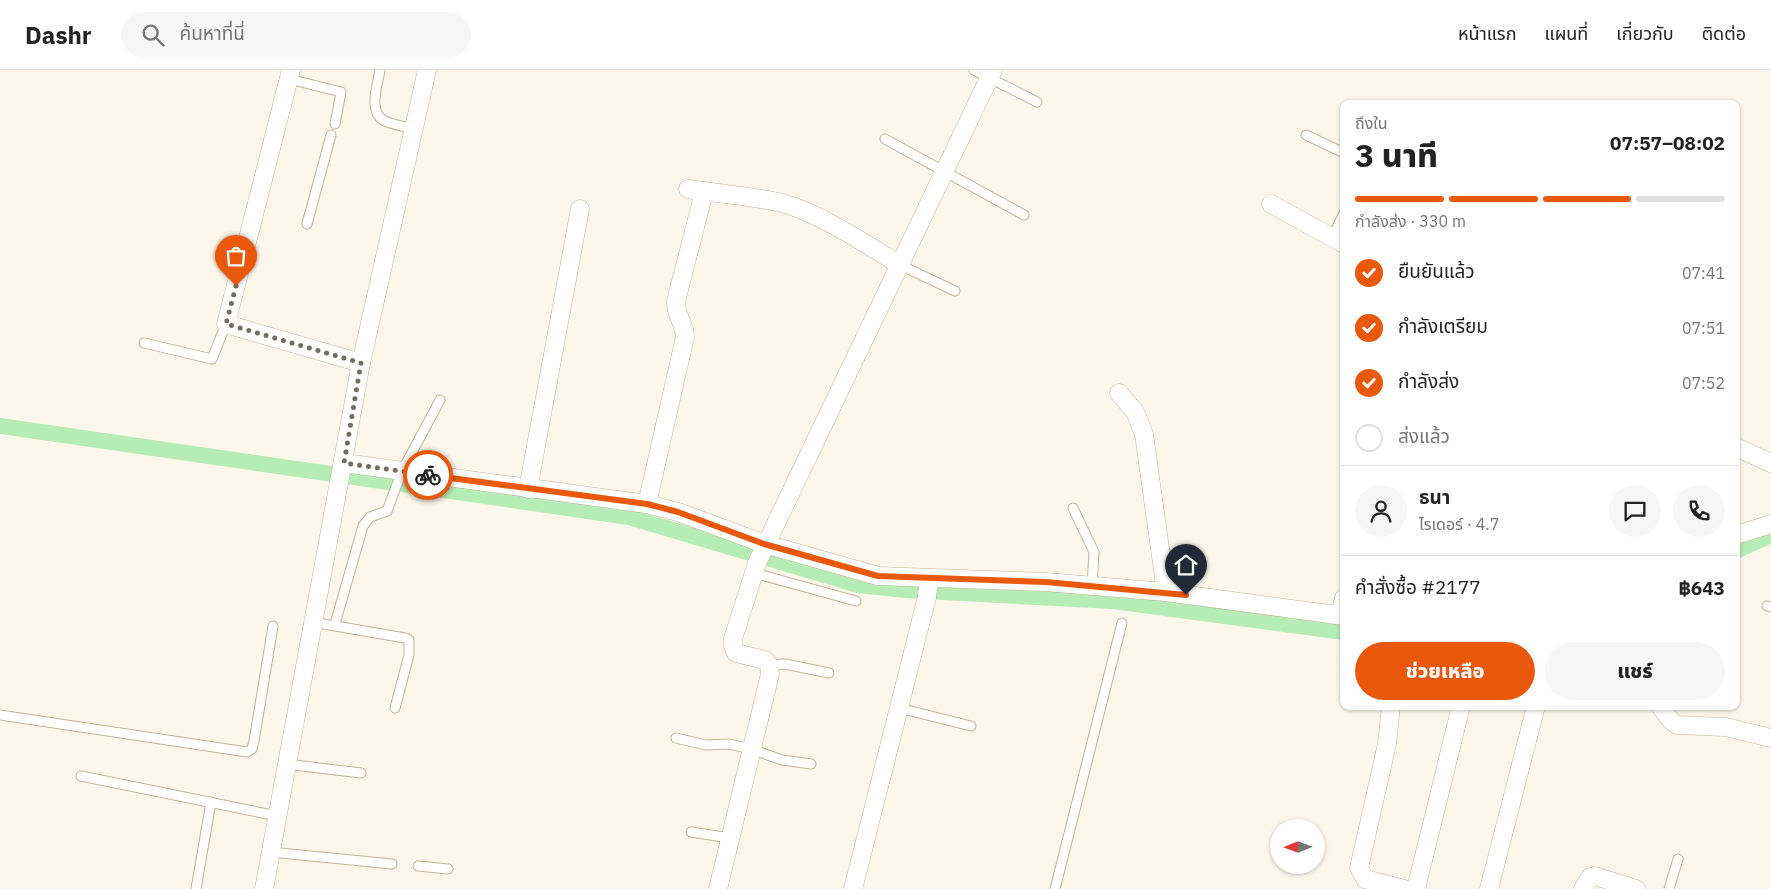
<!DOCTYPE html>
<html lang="th">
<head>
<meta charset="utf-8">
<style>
	:root { --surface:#fff; --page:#f6f6f6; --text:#222; --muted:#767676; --line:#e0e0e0; --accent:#ea580c }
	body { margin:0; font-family:"IBM Plex Sans","Noto Sans Thai",sans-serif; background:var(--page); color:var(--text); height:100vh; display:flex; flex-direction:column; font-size:19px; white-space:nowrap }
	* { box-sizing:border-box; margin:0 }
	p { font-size:16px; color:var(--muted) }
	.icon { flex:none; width:28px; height:28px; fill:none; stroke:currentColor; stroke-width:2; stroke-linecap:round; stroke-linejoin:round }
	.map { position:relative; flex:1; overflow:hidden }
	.panel { position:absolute; left:1340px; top:30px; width:400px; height:610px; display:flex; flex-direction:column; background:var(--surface); border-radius:10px; box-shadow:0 1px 4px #0004 }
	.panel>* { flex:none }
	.needle { width:32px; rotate:269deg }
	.buttons { position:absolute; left:1270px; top:749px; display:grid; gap:10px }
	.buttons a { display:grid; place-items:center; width:55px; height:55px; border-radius:50%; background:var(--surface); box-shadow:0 1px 4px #0004; font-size:25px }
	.pin { position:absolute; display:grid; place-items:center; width:42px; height:42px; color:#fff; margin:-51px -21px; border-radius:50% 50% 50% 0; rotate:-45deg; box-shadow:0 0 5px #0007 }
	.pin .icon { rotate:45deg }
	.courier { position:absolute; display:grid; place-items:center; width:50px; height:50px; margin:-25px; border:4px solid #ea580c; border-radius:50%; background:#fff; color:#222; box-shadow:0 1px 6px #0007 }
	.summary em { font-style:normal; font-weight:800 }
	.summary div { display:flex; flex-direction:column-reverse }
	.summary { display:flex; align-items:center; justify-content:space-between; height:85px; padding:0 15px }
	h1 { font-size:32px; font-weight:800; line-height:38px }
	.bar { display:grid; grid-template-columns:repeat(4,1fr); gap:8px 5px; align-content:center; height:60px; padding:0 15px }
	.bar i { height:6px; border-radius:4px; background:var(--line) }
	.bar .current { background:var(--accent) }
	.bar p { grid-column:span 4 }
	.line { display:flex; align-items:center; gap:12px; padding:0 15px; border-top:1px solid var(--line) }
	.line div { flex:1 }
	.round { display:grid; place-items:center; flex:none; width:52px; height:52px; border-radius:26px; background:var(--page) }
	ol { padding:0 15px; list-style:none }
	li { display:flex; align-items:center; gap:15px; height:55px }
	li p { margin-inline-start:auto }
	li .icon { padding:5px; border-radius:50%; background:var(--accent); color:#fff; stroke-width:4 }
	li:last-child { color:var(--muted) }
	li i { width:28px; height:28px; border:2px solid var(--line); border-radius:50% }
	.primary-button { display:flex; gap:10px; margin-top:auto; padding:10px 15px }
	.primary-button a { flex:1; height:58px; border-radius:30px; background:var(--accent); color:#fff; font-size:20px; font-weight:800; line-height:58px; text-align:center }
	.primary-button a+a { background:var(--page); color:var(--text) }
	header { display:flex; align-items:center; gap:30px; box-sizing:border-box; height:70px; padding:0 25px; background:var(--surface); border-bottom:1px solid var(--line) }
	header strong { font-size:24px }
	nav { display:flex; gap:28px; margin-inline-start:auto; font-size:18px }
	.search { width:350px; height:45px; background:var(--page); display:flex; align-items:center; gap:12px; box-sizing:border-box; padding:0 18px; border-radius:28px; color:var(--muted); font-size:19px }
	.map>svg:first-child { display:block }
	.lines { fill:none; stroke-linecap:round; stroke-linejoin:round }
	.canal { stroke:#b6edb6; stroke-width:16 }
	.lane-casing { stroke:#c3b496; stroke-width:11 }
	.street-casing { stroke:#c3b496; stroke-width:19 }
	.lane { stroke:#fff; stroke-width:9 }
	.street { stroke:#fff; stroke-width:18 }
	.done { stroke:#736d61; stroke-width:5; stroke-dasharray:0 9 }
	.route { stroke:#ea580c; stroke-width:6 }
</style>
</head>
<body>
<header>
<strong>Dashr</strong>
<div class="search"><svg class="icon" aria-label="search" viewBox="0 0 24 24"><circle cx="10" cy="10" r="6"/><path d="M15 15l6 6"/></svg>ค้นหาที่นี่</div>
<nav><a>หน้าแรก</a><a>แผนที่</a><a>เกี่ยวกับ</a><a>ติดต่อ</a></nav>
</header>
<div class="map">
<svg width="1771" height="819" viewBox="0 0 1771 819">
	<rect width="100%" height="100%" fill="#fdf7eb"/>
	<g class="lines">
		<g class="canal">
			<path d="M0,356L629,447L858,515L905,520L1113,531L1344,562"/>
			<path d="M1736,481L1771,465"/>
		</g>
		<defs>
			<g id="lane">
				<path d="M380,0C378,14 368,40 383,50C391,55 405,56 415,59"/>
				<path d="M974,0L1037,32"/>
				<path d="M289,9L341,22L335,54"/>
				<path d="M1306,65L1344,83"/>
				<path d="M885,69L1024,145"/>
				<path d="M307,154L331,65"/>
				<path d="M1332,168L1344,143"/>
				<path d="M900,195L955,221"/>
				<path d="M144,273L212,289L226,254"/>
				<path d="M1073,438L1094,482L1092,516"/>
				<path d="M754,503L856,531"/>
				<path d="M1767,536L1771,537"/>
				<path d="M312,552L405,568L409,570V585L395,638"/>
				<path d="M335,554L363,456L370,447L387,441L402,401L440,330"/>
				<path d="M769,595L785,594L829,603"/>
				<path d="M899,638L971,656"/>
				<path d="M0,645L247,682L252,679L254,671L273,556"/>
				<path d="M676,668L706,675L729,674L751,679L782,690L811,694"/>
				<path d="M286,694L361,703"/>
				<path d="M81,706L277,746"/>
				<path d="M691,762L730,768"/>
				<path d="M270,782L392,794"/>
				<path d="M418,796L448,799"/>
				<path d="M196,819L211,732"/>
				<path d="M1055,819L1122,553"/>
				<path d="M1669,819L1678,789"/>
			</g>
			<g id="street">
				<path d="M291,0L226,254L361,293"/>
				<path d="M688,119C719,124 752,126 782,133C822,144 865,174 900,195"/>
				<path d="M1271,134L1344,174"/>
				<path d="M1119,323L1135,342L1144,364L1166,522"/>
				<path d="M1736,377L1771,393"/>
				<path d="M344,393L647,434L678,442L765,474L878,506L1046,512L1166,522L1344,546"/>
				<path d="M528,419L580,139"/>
				<path d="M647,434L685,267C685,254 675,245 676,231L704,122"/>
				<path d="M1736,465L1771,454"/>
				<path d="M1340,545L1344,528"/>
				<path d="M1391,636L1387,674L1359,798L1365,809L1404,819"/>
				<path d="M1660,636L1671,651L1677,655L1726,657L1771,668"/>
				<path d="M264,819L361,293L427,0"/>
				<path d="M718,819L770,604L769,595L765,590L736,583L733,576V569L757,493L993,0"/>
				<path d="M853,819L927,527L929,508"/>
				<path d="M1416,819L1461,636"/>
				<path d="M1489,819L1536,636"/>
				<path d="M1583,819L1590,807L1595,806L1636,819"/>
			</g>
		</defs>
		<use href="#lane" class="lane-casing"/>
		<use href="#street" class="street-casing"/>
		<use href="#lane" class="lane"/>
		<use href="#street" class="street"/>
	</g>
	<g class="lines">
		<path class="done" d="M236,216L226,254L361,293L344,393L428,405"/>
		<path class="route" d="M428,405L647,434L678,442L764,474L878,506L1046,512L1186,525"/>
	</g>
</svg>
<div class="buttons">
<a><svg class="needle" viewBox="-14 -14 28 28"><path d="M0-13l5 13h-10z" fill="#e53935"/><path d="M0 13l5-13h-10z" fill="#767676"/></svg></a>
</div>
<div class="pin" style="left:236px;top:216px;background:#ea580c"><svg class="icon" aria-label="bag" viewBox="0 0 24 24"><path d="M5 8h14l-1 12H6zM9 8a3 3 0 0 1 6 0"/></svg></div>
<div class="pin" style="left:1186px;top:525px;background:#1f2937"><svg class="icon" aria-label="home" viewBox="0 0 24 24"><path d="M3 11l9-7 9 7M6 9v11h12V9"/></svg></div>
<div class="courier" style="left:428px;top:405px"><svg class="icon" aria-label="bike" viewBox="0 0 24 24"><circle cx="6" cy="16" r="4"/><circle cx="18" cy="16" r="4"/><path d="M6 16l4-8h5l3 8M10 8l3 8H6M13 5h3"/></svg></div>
<section class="panel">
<div class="summary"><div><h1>3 นาที</h1><p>ถึงใน</p></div><em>07:57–08:02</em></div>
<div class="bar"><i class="current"></i><i class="current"></i><i class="current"></i><i></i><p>กำลังส่ง · 330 m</p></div>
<ol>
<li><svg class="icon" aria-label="check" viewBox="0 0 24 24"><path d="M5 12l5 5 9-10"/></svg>ยืนยันแล้ว<p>07:41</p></li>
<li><svg class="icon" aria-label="check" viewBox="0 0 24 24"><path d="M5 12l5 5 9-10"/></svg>กำลังเตรียม<p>07:51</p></li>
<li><svg class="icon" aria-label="check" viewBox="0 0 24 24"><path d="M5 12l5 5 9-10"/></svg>กำลังส่ง<p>07:52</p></li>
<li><i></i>ส่งแล้ว</li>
</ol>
<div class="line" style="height:90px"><a class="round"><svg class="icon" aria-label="person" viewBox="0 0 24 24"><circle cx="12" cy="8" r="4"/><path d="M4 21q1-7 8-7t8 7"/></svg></a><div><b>ธนา</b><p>ไรเดอร์ · 4.7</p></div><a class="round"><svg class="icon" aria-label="chat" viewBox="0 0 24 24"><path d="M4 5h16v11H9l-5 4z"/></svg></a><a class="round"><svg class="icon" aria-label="phone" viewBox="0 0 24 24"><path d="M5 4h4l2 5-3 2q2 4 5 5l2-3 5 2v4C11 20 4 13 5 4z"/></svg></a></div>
<div class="line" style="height:65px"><div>คำสั่งซื้อ #2177</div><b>฿643</b></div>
<div class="primary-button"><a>ช่วยเหลือ</a><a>แชร์</a></div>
</section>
</div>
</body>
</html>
